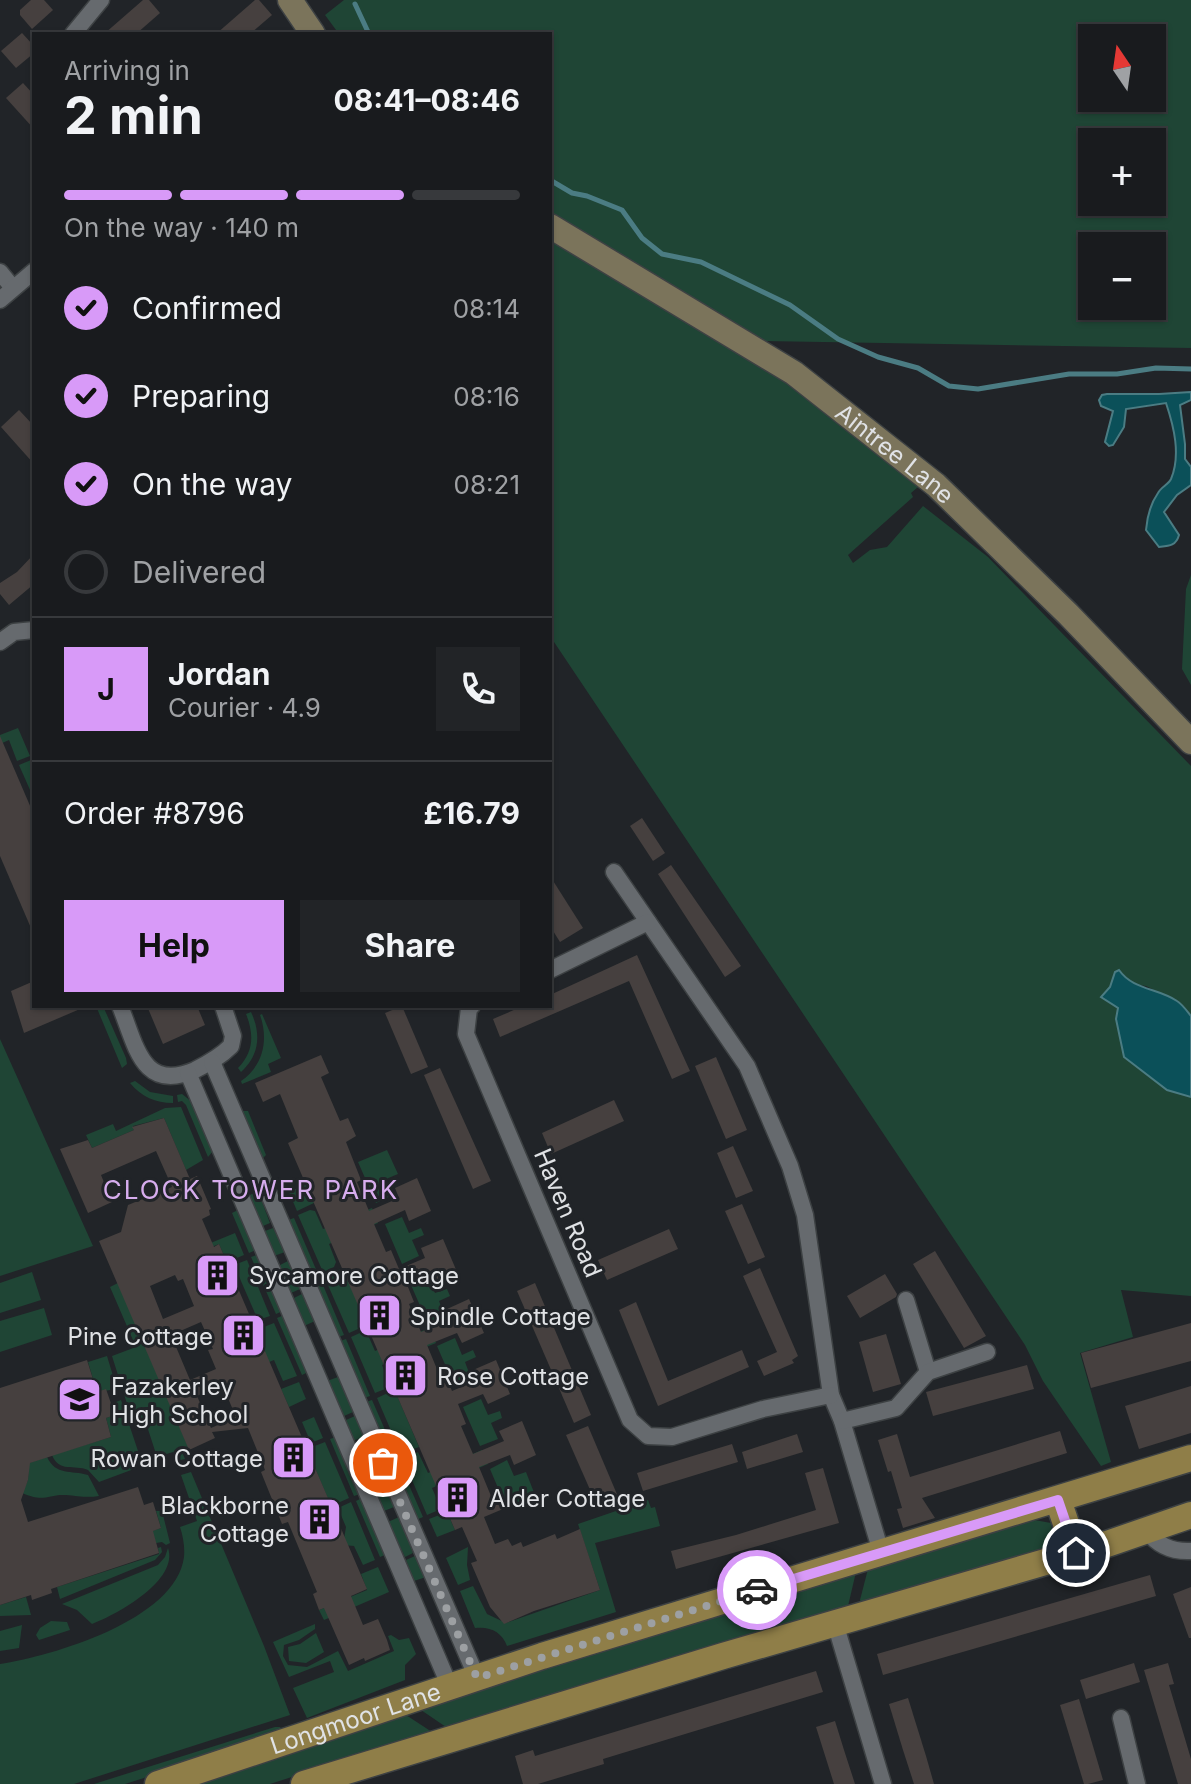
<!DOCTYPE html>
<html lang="en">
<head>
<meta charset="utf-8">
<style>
	:root { --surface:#191b1e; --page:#222427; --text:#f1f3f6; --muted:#9fa1a4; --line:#37393c; --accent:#d89af8 }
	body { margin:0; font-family:Inter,sans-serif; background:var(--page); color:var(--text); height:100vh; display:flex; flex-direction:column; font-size:30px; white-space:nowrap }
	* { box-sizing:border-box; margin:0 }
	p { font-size:26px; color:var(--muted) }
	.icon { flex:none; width:44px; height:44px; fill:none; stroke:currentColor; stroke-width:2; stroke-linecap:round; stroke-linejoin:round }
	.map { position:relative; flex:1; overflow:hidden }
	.details { position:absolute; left:32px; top:32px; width:520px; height:976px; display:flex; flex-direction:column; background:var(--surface); border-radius:0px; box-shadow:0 2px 6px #0004,0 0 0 2px var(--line) }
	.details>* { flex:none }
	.needle { width:52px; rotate:347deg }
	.fabs { position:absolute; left:1078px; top:24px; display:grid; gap:16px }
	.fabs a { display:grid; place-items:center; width:88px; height:88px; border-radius:0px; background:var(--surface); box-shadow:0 2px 6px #0004,0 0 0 2px var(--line); font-size:40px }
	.pin { position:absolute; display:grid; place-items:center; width:68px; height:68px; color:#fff; margin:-34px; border:4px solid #fff; border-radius:50%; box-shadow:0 2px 8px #0007 }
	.courier { position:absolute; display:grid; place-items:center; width:80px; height:80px; margin:-40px; border:6px solid #d89af8; border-radius:50%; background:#fff; color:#222; box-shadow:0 2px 10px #0007 }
	.overview em { font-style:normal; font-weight:700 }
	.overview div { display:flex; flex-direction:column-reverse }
	.overview { display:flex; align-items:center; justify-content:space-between; height:136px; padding:0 32px }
	h1 { font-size:52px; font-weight:700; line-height:60px }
	.bar { display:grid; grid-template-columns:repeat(4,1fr); gap:12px 8px; align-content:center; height:96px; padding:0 32px }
	.bar i { height:10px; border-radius:6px; background:var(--line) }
	.bar .on { background:var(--accent) }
	.bar p { grid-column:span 4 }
	.line { display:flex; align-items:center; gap:20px; padding:0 32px; border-top:2px solid var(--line) }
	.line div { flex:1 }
	.round { display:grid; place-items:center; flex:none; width:84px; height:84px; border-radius:0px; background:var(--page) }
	ol { padding:0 32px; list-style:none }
	li { display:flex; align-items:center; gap:24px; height:88px }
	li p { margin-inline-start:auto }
	li .icon { padding:8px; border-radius:50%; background:var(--accent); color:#111; stroke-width:4 }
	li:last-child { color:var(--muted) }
	li i { width:44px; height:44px; border:4px solid var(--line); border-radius:50% }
	.cta { display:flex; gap:16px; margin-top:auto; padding:16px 32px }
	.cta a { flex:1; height:92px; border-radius:0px; background:var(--accent); color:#111; font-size:32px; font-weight:700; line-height:92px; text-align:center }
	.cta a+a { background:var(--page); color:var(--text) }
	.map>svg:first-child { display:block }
	.green { fill:#1f4535; fill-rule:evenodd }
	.water { fill:#0b5059; stroke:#4b7c83; stroke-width:2 }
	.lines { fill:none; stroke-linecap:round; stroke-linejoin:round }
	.stream { stroke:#4b7c83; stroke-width:5 }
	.building { fill:#46403f; fill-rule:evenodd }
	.street-casing { stroke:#3d4143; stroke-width:19 }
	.secondary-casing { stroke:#3d4143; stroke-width:27 }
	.primary-casing { stroke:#3d4143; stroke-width:29 }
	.street { stroke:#666a6e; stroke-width:16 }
	.secondary { stroke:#7b745b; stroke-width:24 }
	.primary { stroke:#8f7e48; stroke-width:26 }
	.done { stroke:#9da0a3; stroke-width:8; stroke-dasharray:0 14.4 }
	.route { stroke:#d89af8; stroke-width:10 }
	.labels { text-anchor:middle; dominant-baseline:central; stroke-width:6; stroke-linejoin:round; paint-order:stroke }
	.street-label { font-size:24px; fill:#e0e2e5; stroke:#212428 }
	.poi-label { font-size:24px; fill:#e0e2e5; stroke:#212428; text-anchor:start }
	.neighbourhood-label { font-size:26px; letter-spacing:2px; fill:#d7adee; stroke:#212428 }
</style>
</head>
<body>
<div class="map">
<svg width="1191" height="1784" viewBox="0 0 1191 1784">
	<rect width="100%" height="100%" fill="#212428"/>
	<g class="green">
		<path d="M344,0H1191V348L763,341L550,214V34H339L325,15ZM1092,38H1152V98H1092ZM1092,142H1152V202H1092ZM1092,246H1152V306H1092Z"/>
		<path d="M550,239L784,379L917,480L918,487L911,493L913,497L848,555L853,563L870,550L887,547L923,506L988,557L1191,766V1016L1177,1001L1146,986L1134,984L1115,972L1110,987L1149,1075L1167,1090L1191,1097V1296L1121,1290L1133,1337L1080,1353L1111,1462L1101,1466L1043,1381L1025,1345L550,636Z"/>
		<path d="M1191,575V685L1182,669L1186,589Z"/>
		<path d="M18,728L30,756L17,761L9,740L0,744V735Z"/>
		<path d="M31,760L34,767V799L19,765Z"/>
		<path d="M96,1006H103L126,1058L127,1064L122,1068Z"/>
		<path d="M251,1012C261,1033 260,1055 241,1072L238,1068C254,1052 254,1034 246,1014Z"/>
		<path d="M262,1014L281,1058L268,1064L271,1072L242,1084L241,1081C263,1066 269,1040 260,1015Z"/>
		<path d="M0,1039L93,1246L0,1276Z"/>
		<path d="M135,1081L150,1092L173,1096V1103C155,1103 142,1097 130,1083Z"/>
		<path d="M182,1094L192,1102L213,1151L208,1157L186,1105L182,1101L178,1102L177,1095Z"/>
		<path d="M181,1107L203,1160L186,1170L164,1118L133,1126L134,1130L92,1148L86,1135L113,1124L116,1131L165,1108Z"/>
		<path d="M242,1111H248L266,1155L262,1159Z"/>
		<path d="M387,1150L398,1174L386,1179L393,1195L376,1203L358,1162Z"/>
		<path d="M307,1184L314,1203L297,1211L289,1192Z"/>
		<path d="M258,1191L270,1223L263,1226L248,1196Z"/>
		<path d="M372,1208L378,1223L329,1244L336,1262L334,1267L323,1272L298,1215L310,1210L315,1211L323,1229Z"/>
		<path d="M238,1210L256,1250L249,1253L232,1213Z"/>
		<path d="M402,1217L409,1233L421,1228L424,1235L412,1240L419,1256L402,1264L385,1224Z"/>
		<path d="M294,1218L318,1274L311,1277L288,1220Z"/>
		<path d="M273,1228L285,1252L274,1256L265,1231Z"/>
		<path d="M235,1233L244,1255L227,1262L219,1244L171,1264L169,1260Z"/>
		<path d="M257,1255L283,1311L276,1314L251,1257Z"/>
		<path d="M247,1260L270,1316L258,1320L234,1265Z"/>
		<path d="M288,1261L300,1289L291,1293L278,1266Z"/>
		<path d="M343,1268L367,1325L349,1333L324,1276Z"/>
		<path d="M32,1272L41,1300L0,1313V1283Z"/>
		<path d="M428,1277L435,1293L447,1289L450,1296L439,1301L445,1317L428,1324L411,1285Z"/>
		<path d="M320,1278L344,1335L338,1337L313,1281Z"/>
		<path d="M118,1283L189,1449L182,1452L185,1459L176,1461L173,1452L157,1457L146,1423L134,1426L112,1356L136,1347L110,1287Z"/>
		<path d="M302,1294L315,1321L304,1326L294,1298Z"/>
		<path d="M44,1308L52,1335L0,1352V1321Z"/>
		<path d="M284,1315L308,1372L302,1375L277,1318Z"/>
		<path d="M274,1323L297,1376L283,1381L274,1360L240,1374L256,1330Z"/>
		<path d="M429,1328L436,1343L382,1365L388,1381L385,1389L375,1393L351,1337L362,1332L368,1335L375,1351Z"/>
		<path d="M455,1338L462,1355L473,1350L476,1357L465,1362L471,1378L454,1385L437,1346Z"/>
		<path d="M346,1339L370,1396L364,1398L340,1341Z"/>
		<path d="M107,1356L117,1389L97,1392L88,1362Z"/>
		<path d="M338,1377L353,1412L344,1416L327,1381Z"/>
		<path d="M299,1382L306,1399L289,1407L281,1389Z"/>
		<path d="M390,1392L396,1393L419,1447L401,1454L377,1398Z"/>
		<path d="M481,1399L488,1415L500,1411L502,1418L491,1423L498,1439L480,1446L463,1407Z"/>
		<path d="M121,1400L140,1457L134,1469L99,1482L88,1470C74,1464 59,1473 52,1455L111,1437L106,1418L115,1415L111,1404Z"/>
		<path d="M372,1400L396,1455L390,1458L366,1402Z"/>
		<path d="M355,1416L365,1436L353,1441L346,1420Z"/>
		<path d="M314,1417L323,1438L311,1443L302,1422Z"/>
		<path d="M336,1437L360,1494L354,1496L330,1439Z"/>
		<path d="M325,1442L349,1498L331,1506L307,1449Z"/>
		<path d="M369,1446L381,1479L373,1483L358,1451Z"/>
		<path d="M482,1450L488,1464L432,1488L441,1509L427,1515L403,1459L418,1452L428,1473Z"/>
		<path d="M47,1457C56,1476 71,1470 88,1475L99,1496C87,1498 78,1496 66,1495C47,1494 45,1503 22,1493L28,1480L29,1463Z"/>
		<path d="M507,1460L514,1476L526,1472L535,1495L506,1507L490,1469Z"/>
		<path d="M399,1462L423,1517L416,1520L392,1465Z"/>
		<path d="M191,1472L264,1646L290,1715L74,1784H0V1664C52,1656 176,1620 184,1557C185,1547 183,1536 180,1527L197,1521L181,1475Z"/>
		<path d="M383,1482L394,1507L384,1511L374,1486Z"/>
		<path d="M362,1498L387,1554L380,1557L356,1501Z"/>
		<path d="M648,1500L651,1508L655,1507L660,1526L595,1543L616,1612L507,1646C502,1632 490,1626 475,1628L460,1591L473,1586L487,1614L506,1623L600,1590L578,1524Z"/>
		<path d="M351,1502L375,1560L363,1565L354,1546L343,1545L346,1527L338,1508Z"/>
		<path d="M156,1511H162L170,1543L166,1545L162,1542L156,1543L152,1531L161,1528Z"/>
		<path d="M447,1512L455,1530L437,1537L429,1519Z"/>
		<path d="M399,1517L413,1553L405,1557L388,1522Z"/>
		<path d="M1029,1519L1051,1523L1054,1542L1044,1550L862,1603L860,1600L868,1569Z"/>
		<path d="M161,1547L162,1552L155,1560L60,1599L57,1587L159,1554L158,1548Z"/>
		<path d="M468,1547L467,1565L470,1580L458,1585L446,1558Z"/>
		<path d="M168,1548C179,1580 118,1614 92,1624L77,1610L62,1604L158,1565L165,1557Z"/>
		<path d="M415,1556L426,1577L414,1581L406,1560Z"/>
		<path d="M378,1567L389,1592L324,1620L319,1610L367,1590L361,1574Z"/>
		<path d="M856,1572L848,1606L446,1727L421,1710L480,1688Z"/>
		<path d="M26,1597L31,1615L0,1616V1605Z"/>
		<path d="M51,1621L67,1622L70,1630L39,1640L36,1635L40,1628Z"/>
		<path d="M315,1624V1629L299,1640L284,1645L283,1656L288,1665L307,1667L338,1651L348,1671L394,1651L388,1636L391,1635L399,1640L409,1638L416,1654L405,1665V1680L307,1718L293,1688L334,1672L330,1661L289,1677L273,1642Z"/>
		<path d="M22,1625L19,1648L0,1651V1631Z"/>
		<path d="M316,1633L324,1652L306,1663L289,1661L288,1647L300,1644Z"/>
		<path d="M406,1715L432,1732L270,1784H195Z"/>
		<path d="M275,1727H280L286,1733L125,1784H94Z"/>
	</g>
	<g class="water">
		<path d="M1191,392V400L1180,405L1185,444V459L1191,467V485L1177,495L1164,512L1179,535C1176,546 1169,546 1159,547L1146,530C1147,518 1151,503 1158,493C1161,487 1168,485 1171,479C1181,455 1174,427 1166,403L1126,409L1124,427L1113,445L1109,446L1105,442L1113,411L1101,406L1099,400L1102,395L1107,394H1159Z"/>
		<path d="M1119,970C1133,990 1158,988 1177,1001C1182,1004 1187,1011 1191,1016V1097L1167,1090L1124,1057L1116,1019L1118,1008L1101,997L1110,987L1115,972Z"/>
	</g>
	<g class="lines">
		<g class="stream">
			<path d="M355,4L369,34"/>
			<path d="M550,180L572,193L587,196L622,210L642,238L662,254L701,262L790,305L838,339L878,357L918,368L949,386L978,389L1069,374H1117L1156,368L1191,369"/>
		</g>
	</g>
	<g class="building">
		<path d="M31,0H44L53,10L32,29L20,15V10Z"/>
		<path d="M143,0H149L160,13L136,34H104Z"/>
		<path d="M255,0H259L272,15L250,34H216Z"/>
		<path d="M22,33L34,46V53L16,68L1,51Z"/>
		<path d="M23,83L34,95V129L6,98Z"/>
		<path d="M19,410L34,426V464L1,427Z"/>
		<path d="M34,554V584L9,605L0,594V583L17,572Z"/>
		<path d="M0,736L34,815V935L0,856Z"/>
		<path d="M642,818L665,853L653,861L630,826Z"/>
		<path d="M671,865L741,966L725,977L658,874Z"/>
		<path d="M550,876L583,928L560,942L550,926Z"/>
		<path d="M637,955L690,1071L672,1079L629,981L500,1037L493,1019L523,1006H550V995Z"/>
		<path d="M34,981V1006H87L24,1033L11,991Z"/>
		<path d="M147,1006H197L205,1025L163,1044Z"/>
		<path d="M402,1006L428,1067L411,1074L385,1013Z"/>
		<path d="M321,1055L329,1073L321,1077L340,1121L348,1118L356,1136L346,1142L361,1180L357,1182L369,1211L399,1198L395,1188L417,1178L431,1211L409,1221L405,1210L374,1224L386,1252L391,1250L399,1269L425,1258L421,1248L443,1239L457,1272L436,1282L431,1271L406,1282L414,1302L409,1304L421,1332L451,1319L447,1309L469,1299L484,1333L462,1343L457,1333L427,1345L439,1374L444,1372L452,1391L478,1380L473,1370L496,1360L510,1394L488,1404L483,1394L458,1404L466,1424L461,1426L473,1454L504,1441L499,1431L522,1421L536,1455L514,1465L510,1455L479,1467L491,1496L496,1494L503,1509L484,1517L495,1544L508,1539L512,1546L521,1542L523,1547L555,1534L557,1539L580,1529L600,1590L534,1611L504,1624L490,1607L471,1563L477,1561L462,1527L455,1530L288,1143L298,1138L280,1094L263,1102L255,1083Z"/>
		<path d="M716,1057L747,1130L726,1139L695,1066Z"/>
		<path d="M440,1068L491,1181L473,1189L424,1075Z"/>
		<path d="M614,1100L624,1121L551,1154L542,1133Z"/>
		<path d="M164,1118L190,1179L197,1176L211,1209L209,1210L210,1215L202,1219L214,1247L219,1244L367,1589L351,1596L363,1625L378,1619L387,1640L390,1650L365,1661L364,1658L349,1665L324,1608L319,1610L313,1594L317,1592L288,1522L282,1524L261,1472L265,1470L248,1428L212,1432L215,1438L189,1450L99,1241L121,1232L128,1205L172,1187L156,1151L101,1175L112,1202L88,1213L60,1149L88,1140L92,1148L134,1130L132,1127ZM175,1275L178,1281L183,1279L194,1306L163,1319L150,1286ZM201,1322L213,1349L208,1350L216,1369L190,1380L171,1335ZM222,1384L236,1417L211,1428L197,1396Z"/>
		<path d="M733,1146L753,1191L736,1198L717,1153Z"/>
		<path d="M742,1204L765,1257L748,1264L725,1211Z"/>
		<path d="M669,1229L678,1249L607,1280L598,1260Z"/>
		<path d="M935,1251L986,1336L964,1348L913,1264Z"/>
		<path d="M760,1268L798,1356L792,1360L794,1363L764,1376L757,1361L777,1352L743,1276Z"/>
		<path d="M885,1274L897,1294L896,1297L860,1318L847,1296Z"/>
		<path d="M535,1283L591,1415L574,1423L517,1291Z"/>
		<path d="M636,1302L668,1381L742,1350L749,1367L658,1406L619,1310Z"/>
		<path d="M1191,1323V1361L1091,1388L1081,1353Z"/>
		<path d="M886,1334L901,1384L873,1392L859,1342Z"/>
		<path d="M87,1360L97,1392L106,1389L115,1415L106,1418L111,1437L30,1463L28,1480L21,1500L28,1522L138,1487L144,1505L153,1502L161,1528L153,1531L159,1553L51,1589L52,1593L32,1600L31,1595L0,1605V1388Z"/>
		<path d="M1027,1365L1034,1389L933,1416L926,1392Z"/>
		<path d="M1191,1386V1433L1139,1449L1125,1406Z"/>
		<path d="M588,1426L619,1499L598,1508L566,1435Z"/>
		<path d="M1060,1431L1067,1453L922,1498L935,1518L903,1528L897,1509L902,1508L891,1471L888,1472L878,1440L897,1434L910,1477Z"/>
		<path d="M797,1434L803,1452L747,1469L742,1452Z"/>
		<path d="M732,1444L738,1462L643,1491L637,1473Z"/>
		<path d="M823,1468L839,1523L676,1569L671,1551L736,1535L816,1510L805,1473Z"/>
		<path d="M1150,1575L1156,1596L883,1675L877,1654Z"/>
		<path d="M1191,1587V1638H1189L1173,1594Z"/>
		<path d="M1134,1663L1140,1682L1086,1699L1080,1680Z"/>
		<path d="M1168,1663L1174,1684L1169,1685L1191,1759V1784H1178L1144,1670Z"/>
		<path d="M816,1671L823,1692L603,1759L604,1764L538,1784H523L515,1756L533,1750L535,1756Z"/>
		<path d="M908,1698L926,1756L934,1784H914L903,1750L889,1704Z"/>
		<path d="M1079,1699L1103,1780L1088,1784H1084L1060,1705Z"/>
		<path d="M835,1721L844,1750L855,1784H834L816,1727Z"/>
	</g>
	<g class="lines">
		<defs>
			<g id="street">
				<path d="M73,34L101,0"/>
				<path d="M0,272L13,288"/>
				<path d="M0,300L34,271"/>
				<path d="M0,642L14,632L34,630"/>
				<path d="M614,872L747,1066L790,1166L805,1215L831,1395L842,1421L881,1552"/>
				<path d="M550,970L648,922"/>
				<path d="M120,1006C136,1045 142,1093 195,1070C209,1063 220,1057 231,1046L233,1036L223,1006"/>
				<path d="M472,1006L469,1008L466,1034L630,1420L648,1436L672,1437L763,1409L831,1395"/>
				<path d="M212,1062L477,1678"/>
				<path d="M188,1073L450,1687"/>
				<path d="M906,1300L928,1372"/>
				<path d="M842,1421L896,1408L928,1372L987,1352"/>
				<path d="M1147,1531C1158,1546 1172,1552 1191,1551"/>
				<path d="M835,1623L883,1784"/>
				<path d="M1121,1718L1137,1784"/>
			</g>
			<g id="secondary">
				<path d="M290,0L313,34"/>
				<path id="s1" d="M550,226L794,373L936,485L1068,614L1191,742"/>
			</g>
			<g id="primary">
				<path d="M1058,1500L1076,1553"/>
				<path id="s2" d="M158,1784L542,1656L1191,1458"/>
				<path d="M304,1784L723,1656L1107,1544L1191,1515"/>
			</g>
		</defs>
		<use href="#street" class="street-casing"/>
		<use href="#secondary" class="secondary-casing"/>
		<use href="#primary" class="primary-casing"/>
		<use href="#street" class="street"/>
		<use href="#secondary" class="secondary"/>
		<use href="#primary" class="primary"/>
	</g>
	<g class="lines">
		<path class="done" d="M383,1463L477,1678L757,1590"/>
		<path class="route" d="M757,1590L1058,1500L1076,1553"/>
	</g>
	<defs>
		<symbol id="building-square" viewBox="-11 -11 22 22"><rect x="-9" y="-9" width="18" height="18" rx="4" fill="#d89af8" stroke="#212428"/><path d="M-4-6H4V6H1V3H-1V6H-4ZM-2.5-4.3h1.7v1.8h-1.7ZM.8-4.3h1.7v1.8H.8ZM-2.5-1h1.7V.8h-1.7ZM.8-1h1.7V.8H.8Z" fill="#111"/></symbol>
		<symbol id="school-square" viewBox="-11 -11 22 22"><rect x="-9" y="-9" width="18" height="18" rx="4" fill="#d89af8" stroke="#212428"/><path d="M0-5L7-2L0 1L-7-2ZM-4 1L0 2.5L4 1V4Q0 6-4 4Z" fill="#111"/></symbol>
	</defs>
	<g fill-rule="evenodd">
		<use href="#building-square" x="192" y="1250" width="51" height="51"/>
		<use href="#building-square" x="354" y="1290" width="51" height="51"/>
		<use href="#building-square" x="218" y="1310" width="51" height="51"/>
		<use href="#building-square" x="380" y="1350" width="51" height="51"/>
		<use href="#school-square" x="54" y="1374" width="51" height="51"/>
		<use href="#building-square" x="268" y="1432" width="51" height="51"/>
		<use href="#building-square" x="432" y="1472" width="51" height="51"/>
		<use href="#building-square" x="294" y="1494" width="51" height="51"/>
	</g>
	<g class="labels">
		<g class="street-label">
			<text stroke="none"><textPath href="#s1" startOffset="414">Aintree Lane</textPath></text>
			<text transform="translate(568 1213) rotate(67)">Haven Road</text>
			<text stroke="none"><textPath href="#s2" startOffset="208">Longmoor Lane</textPath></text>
		</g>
		<g class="poi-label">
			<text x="249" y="1275">Sycamore Cottage</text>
			<text x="410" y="1316">Spindle Cottage</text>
			<text x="213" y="1336" text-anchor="end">Pine Cottage</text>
			<text x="437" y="1376">Rose Cottage</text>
			<text x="111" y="1386">Fazakerley<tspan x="111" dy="28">High School</tspan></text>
			<text x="263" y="1458" text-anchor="end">Rowan Cottage</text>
			<text x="489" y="1498">Alder Cottage</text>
			<text x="289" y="1505" text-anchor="end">Blackborne<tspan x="289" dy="28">Cottage</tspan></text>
		</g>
		<g class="neighbourhood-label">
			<text x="251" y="1189">CLOCK TOWER PARK</text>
		</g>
	</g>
</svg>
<div class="fabs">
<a><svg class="needle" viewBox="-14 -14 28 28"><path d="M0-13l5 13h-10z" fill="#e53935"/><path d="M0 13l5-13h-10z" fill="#9fa1a4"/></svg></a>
<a>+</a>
<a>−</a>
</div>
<div class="pin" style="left:383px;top:1463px;background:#ea580c"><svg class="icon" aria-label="bag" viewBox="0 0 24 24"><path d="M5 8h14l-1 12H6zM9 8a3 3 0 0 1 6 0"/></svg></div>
<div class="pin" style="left:1076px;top:1553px;background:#1f2937"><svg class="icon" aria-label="home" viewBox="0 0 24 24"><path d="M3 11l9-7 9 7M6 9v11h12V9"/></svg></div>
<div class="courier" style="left:757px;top:1590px"><svg class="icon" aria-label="car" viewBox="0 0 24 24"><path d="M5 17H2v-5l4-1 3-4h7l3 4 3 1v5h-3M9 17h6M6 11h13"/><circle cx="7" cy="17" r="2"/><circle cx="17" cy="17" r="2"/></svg></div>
<section class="details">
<div class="overview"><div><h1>2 min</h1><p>Arriving in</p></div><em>08:41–08:46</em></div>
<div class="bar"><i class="on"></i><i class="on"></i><i class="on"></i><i></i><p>On the way · 140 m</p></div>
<ol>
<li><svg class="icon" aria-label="check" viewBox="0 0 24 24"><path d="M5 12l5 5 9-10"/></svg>Confirmed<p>08:14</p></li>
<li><svg class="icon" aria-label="check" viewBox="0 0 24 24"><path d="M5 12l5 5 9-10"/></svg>Preparing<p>08:16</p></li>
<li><svg class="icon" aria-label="check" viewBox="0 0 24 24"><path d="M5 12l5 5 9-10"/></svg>On the way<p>08:21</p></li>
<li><i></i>Delivered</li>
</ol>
<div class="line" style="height:144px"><b class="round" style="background:var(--accent);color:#111">J</b><div><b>Jordan</b><p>Courier · 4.9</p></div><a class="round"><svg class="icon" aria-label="phone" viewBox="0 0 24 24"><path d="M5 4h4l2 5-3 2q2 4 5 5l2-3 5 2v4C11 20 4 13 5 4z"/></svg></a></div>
<div class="line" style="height:104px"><div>Order #8796</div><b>£16.79</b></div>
<div class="cta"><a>Help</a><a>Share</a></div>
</section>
</div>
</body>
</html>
